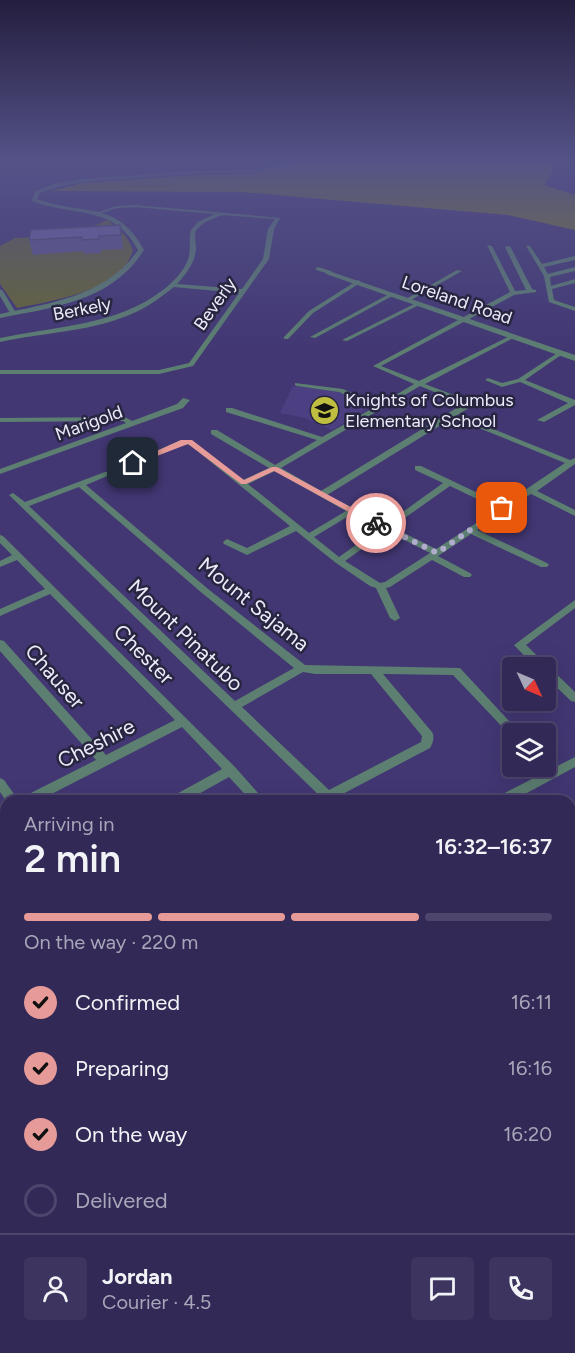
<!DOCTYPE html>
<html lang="en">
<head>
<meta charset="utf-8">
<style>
	:root { --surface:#322956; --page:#3d3560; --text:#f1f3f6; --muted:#a8a6b9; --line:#4d456c; --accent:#e69b98 }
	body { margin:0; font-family:Figtree,sans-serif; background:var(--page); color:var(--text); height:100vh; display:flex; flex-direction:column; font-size:22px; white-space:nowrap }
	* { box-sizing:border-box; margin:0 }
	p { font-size:20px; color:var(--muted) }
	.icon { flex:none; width:33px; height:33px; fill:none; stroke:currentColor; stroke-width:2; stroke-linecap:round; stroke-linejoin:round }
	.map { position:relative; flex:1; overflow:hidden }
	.details { position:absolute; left:0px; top:795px; width:576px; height:558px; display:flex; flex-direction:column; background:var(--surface); border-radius:18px 18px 0 0; box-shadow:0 6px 24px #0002,0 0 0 2px var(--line) }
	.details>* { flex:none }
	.needle { width:39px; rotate:134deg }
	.controls { position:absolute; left:502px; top:657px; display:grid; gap:12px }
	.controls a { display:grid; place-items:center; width:54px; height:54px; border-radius:6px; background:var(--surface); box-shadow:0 6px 24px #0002,0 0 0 2px var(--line); font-size:30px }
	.pin { position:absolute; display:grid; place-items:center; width:51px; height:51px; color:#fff; margin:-26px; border-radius:12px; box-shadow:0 3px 9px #0006 }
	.courier { position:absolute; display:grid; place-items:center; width:60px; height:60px; margin:-30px; border:4px solid #e69b98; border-radius:50%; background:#fff; color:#222; box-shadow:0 2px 8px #0007 }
	.head em { font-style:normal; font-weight:600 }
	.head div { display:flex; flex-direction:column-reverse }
	.head { display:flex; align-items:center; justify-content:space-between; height:102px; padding:0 24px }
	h1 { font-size:39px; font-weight:600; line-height:45px }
	.bar { display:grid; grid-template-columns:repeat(4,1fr); gap:9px 6px; align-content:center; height:72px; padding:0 24px }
	.bar i { height:8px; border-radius:4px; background:var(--line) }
	.bar .current { background:var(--accent) }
	.bar p { grid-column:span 4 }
	.line { display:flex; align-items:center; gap:15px; padding:0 24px; border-top:2px solid var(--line) }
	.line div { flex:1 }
	.round { display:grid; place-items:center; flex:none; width:63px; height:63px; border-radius:6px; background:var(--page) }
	ol { padding:0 24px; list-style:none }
	li { display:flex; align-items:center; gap:18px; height:66px }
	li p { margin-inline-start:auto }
	li .icon { padding:6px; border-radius:50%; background:var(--accent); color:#111; stroke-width:4 }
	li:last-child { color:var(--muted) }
	li i { width:33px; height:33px; border:3px solid var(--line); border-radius:50% }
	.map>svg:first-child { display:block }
	.built { fill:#4c4083 }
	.green { fill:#656535 }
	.forest { fill:#7d7c27 }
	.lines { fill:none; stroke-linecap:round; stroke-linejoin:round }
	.minor { fill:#5c7f71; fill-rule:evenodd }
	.tertiary { fill:#5c7f71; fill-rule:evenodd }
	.wall { fill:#5f588e }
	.building { fill:#6f66a5; stroke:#4e4774; stroke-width:1.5 }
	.route { fill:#e69b98 }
	.done { stroke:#b0accb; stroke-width:6; stroke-dasharray:0 10.8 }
	.labels { text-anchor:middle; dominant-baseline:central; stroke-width:5; stroke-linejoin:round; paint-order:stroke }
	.far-street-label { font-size:18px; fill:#ecebfa; stroke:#282540 }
	.far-poi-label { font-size:18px; fill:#ecebfa; stroke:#282540; text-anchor:start }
	.street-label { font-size:21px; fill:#ecebfa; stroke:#282540 }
</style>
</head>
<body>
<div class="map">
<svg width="575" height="1353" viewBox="0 0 575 1353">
	<rect width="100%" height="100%" fill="#423773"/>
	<g class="built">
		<path d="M293,386L334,390L373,406L332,430L305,418L280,413Z"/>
		<path d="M0,961L6,977V1094L0,1098Z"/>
	</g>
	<g class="green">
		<path d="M107,220C119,228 129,237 133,251C130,257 128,263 124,268C101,293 48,302 17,308L0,284V246L15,238L74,235Z"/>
		<path d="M575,898V1047L570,1046V901Z"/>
	</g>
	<path class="forest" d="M312,161H525L557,163L544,185L575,195V230L508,215L241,192L51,191L83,183L195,175L252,174Z"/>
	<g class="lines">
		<g class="minor">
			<path d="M135,205L280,218L274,229L269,259L193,366L159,374H0V370H159L189,363L239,293L174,287C162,296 150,306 136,312C94,332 44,332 0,342V338C56,326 116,326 163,290C173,282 182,273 187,262C192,251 188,240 191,230L198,222L215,214L135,207L117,208L98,214L96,213L117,206ZM222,215L275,219L268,229L263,259L242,289L177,284C186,274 195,263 196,249C196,242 194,236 196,230L205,222Z"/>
			<path d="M487,245L492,246L515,291L526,290L505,247L510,246L532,289L536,290V292L514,295L381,366L419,381L512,335L517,336L425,384L472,402V406L327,495L386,524L443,483L415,470V466H421L503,505L565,463L479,428L486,426L570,460L575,458V464L537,491L575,510V516L531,494L477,530L547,563L549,565L547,567H541L471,534L438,556L470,573L472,575L470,577H464L432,560L390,587L386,588L400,618L395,621L390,618L376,588L370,586L336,563L296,531L247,555L224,544L223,542L227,539L247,548L290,526L190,445L185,444L136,465H133L129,463L181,440L192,441L243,480L269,468L211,434V430H217L275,465L317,440L226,412V408H232L322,437L373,408L339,392L297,386L295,385V383L343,389L379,405L414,384L373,366L510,292ZM420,386L463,404L321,491L281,468ZM275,471L346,511L309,533L248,484ZM450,486L498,509L436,549L392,527ZM352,514L380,528L339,557L314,537ZM387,531L430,553L385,582L380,583L345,561Z"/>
			<path d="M526,246H530L542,264L575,256V260L544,267L548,274L575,267V271L550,277L551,286L575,279V283L552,289L554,300L575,307V311L549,302L544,276Z"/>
			<path d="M318,267L331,271L332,272L329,274L316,270V268Z"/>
			<path d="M457,270L462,271L411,300L406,299Z"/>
			<path d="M358,280L361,282L360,283L313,313L288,339H284V337L309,311Z"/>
			<path d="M0,289L3,291L16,313L15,314L10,313L0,296Z"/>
			<path d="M391,293L396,294L315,338L310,337Z"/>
			<path d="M418,302L423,303L347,341L342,340Z"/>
			<path d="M559,352L564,353L525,380L575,400V405L544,422L537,420L568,403L520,382L502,387L485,380L488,378L502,383L518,379Z"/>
			<path d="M183,398L190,400L183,408L0,474V469L126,423L123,421L0,422V418L125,417L132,421L177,404Z"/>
			<path d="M105,472H108L112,474L86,485L208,589L305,665L460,668L521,734H513L512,737L453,675L383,674L432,732C435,737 433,743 430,748L337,797L339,801H325L9,495L13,493L25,502ZM79,487L202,593L294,668L235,701L29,506ZM303,672L315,674H371L422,736L421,742L329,790L242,707Z"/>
			<path d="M0,535L3,536L235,767L265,801H251L229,777L186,801H169L171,797L222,769L182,727L38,801H21L23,797L96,760L0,651V640L4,641L106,755L175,720L50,594L0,616V609L45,589L17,560L0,567V561L12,555L0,543Z"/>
			<path d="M575,600V608L526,645L575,692V702L571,701L546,677V668H536L514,645Z"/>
			<path d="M575,757V767L512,801H495L497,797Z"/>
			<path d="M0,778L4,780L19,801H6L0,792Z"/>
			<path d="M6,807V818L0,820V809Z"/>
			<path d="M570,840L575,843V857L570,854Z"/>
			<path d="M575,883V897L570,899V885Z"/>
			<path d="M570,1044L575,1045V1061L570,1060Z"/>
			<path d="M570,1165L575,1166V1182L570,1181Z"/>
			<path d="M6,1202V1221L0,1224V1205Z"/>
			<path d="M570,1315L575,1316V1334L570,1333Z"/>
		</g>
		<g class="tertiary">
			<path d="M293,161H302C273,176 243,172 212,173C183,174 154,176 125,179C96,181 67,182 40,193L37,199C83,216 118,200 144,250C112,301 55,307 0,318V314C50,303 107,296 138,250C114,204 74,217 32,201L35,191L57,183L82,179L191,171L253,170Z"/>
			<path d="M326,270L575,355V361L326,274Z"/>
		</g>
	</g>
	<path class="wall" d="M120,225L123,249L101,250V253L84,254V251L33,255L29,240Z"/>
	<path class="building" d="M120,225L121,235L99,236V239L82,240V237L29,240L31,230Z"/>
	<linearGradient id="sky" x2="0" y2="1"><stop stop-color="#241e3f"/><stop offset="0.46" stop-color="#545388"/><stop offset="1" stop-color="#545388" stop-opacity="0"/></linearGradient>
	<rect width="575" height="350" fill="url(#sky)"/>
	<path class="route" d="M181,440H192L244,480L272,467H277L380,523L373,525L274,471L246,484H241L188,444L136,464L130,463Z"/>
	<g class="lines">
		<path class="done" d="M376,523L437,553L502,508"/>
	</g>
	<defs>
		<symbol id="school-disc" viewBox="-11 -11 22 22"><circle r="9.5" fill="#bfbe41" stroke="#282540"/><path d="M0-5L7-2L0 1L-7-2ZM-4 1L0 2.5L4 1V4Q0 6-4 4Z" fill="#111"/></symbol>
	</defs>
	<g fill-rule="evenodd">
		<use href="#school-disc" x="308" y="394" width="33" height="33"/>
	</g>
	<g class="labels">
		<g class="far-street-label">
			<text transform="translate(457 300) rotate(19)">Loreland Road</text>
			<text transform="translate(215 304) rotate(-55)">Beverly</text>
			<text transform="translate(82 309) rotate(-11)">Berkely</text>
			<text transform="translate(89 423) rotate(-20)">Marigold</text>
		</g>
		<g class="far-poi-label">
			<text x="345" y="400">Knights of Columbus<tspan x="345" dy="21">Elementary School</tspan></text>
		</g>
		<g class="street-label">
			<text transform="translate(254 604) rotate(39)">Mount Sajama</text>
			<text transform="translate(186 635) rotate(44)">Mount Pinatubo</text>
			<text transform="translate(144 654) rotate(45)">Chester</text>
			<text transform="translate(55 676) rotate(49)">Chauser</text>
			<text transform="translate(96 743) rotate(-27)">Cheshire</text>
		</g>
	</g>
</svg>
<div class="controls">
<a><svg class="needle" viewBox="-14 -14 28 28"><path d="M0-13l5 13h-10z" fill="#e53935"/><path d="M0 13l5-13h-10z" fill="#a8a6b9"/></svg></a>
<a><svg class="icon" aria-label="layers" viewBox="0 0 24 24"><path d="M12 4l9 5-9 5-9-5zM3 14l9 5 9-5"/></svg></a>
</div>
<div class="pin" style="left:502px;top:508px;background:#ea580c"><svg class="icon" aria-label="bag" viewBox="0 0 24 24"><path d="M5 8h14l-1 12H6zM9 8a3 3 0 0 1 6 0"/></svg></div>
<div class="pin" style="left:133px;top:463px;background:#1f2937"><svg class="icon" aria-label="home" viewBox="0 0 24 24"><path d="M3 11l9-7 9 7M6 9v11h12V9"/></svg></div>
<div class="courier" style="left:376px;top:523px"><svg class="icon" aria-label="bike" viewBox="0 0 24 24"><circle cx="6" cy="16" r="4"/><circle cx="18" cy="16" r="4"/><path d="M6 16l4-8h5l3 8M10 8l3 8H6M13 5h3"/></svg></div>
<section class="details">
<div class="head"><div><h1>2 min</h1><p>Arriving in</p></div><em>16:32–16:37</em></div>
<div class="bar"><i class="current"></i><i class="current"></i><i class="current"></i><i></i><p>On the way · 220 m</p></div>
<ol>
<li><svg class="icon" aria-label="check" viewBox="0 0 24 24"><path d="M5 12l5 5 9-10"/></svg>Confirmed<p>16:11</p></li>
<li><svg class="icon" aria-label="check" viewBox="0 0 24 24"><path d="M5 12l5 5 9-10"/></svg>Preparing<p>16:16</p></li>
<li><svg class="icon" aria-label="check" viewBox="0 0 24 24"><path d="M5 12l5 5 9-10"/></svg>On the way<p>16:20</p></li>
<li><i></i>Delivered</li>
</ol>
<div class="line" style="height:108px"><a class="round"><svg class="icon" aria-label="person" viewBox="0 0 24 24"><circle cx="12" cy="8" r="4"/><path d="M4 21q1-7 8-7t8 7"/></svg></a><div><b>Jordan</b><p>Courier · 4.5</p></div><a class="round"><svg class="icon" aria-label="chat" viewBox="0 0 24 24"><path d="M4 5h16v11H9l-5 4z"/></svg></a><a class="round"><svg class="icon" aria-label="phone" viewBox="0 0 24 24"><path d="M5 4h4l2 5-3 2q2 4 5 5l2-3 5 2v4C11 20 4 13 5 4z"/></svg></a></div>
</section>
</div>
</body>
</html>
